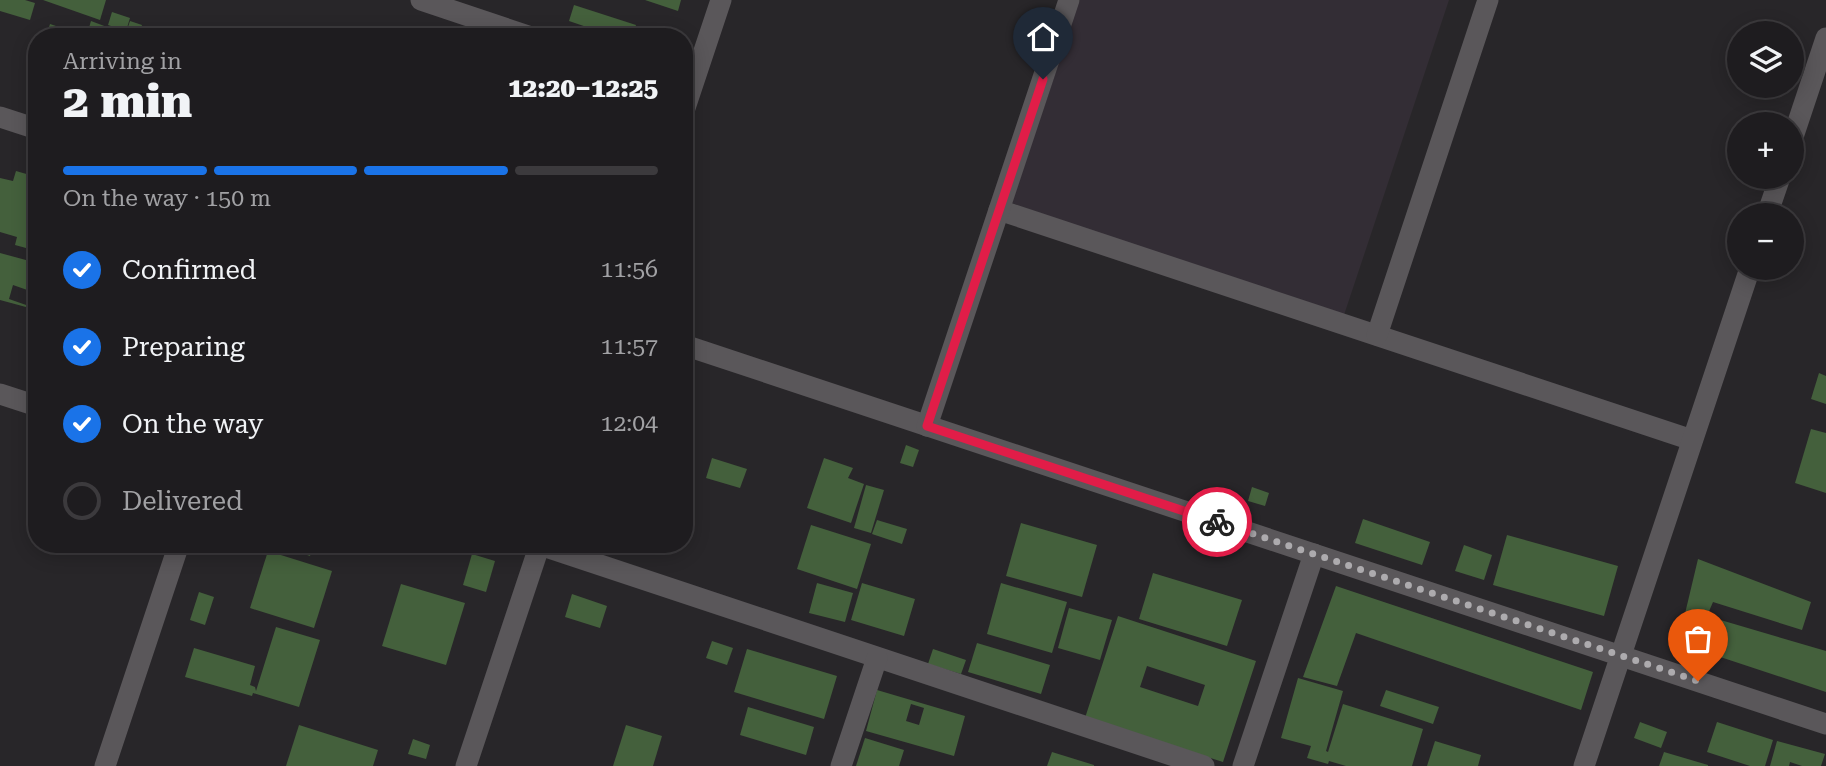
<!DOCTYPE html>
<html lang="en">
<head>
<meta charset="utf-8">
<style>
	:root { --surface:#1e1c1f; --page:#262528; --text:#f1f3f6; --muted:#a1a1a4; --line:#3c3a3d; --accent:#1a73e8 }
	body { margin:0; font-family:"Roboto Serif",serif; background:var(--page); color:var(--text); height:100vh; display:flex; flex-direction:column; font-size:26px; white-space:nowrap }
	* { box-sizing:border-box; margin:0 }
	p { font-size:23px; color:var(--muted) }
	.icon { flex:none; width:38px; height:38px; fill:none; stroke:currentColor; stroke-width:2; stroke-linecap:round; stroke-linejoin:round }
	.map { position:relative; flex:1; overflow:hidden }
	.drawer { position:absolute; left:28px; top:28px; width:665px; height:525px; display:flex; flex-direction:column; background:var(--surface); border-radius:28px; box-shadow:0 4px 18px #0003,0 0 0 2px var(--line) }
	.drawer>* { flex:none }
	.buttons { position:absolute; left:1727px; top:21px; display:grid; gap:14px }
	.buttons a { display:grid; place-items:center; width:77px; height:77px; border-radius:50%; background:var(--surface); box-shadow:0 4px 18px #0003,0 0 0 2px var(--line); font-size:35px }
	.pin { position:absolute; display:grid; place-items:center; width:60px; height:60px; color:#fff; margin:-72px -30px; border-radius:50% 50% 50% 0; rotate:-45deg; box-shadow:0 0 7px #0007 }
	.pin .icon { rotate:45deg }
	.courier { position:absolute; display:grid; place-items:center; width:70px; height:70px; margin:-35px; border:5px solid #e11d48; border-radius:50%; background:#fff; color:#222; box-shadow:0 2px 9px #0007 }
	.overview em { font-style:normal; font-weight:800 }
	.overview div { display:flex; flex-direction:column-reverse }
	.overview { display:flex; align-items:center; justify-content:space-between; height:119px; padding:0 35px }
	h1 { font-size:46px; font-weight:800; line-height:52px }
	.bar { display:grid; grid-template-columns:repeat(4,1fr); gap:10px 7px; align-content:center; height:84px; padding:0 35px }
	.bar i { height:9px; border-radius:5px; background:var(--line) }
	.bar .on { background:var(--accent) }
	.bar p { grid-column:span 4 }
	ol { padding:0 35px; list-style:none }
	li { display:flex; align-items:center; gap:21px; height:77px }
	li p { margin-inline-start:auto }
	li .icon { padding:7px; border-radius:50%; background:var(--accent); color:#fff; stroke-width:4 }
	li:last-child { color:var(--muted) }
	li i { width:38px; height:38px; border:4px solid var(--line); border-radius:50% }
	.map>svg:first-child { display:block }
	.built { fill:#332d35 }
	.building { fill:#44603c; fill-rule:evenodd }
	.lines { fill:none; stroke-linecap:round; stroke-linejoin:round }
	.street { stroke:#5a575a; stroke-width:21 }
	.done { stroke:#adabae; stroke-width:7; stroke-dasharray:0 12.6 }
	.route { stroke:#e11d48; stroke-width:9 }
</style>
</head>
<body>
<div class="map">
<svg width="1826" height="766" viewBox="0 0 1826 766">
	<rect width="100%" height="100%" fill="#282629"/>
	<path class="built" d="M1080,0H1449L1342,321L1012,203Z"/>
	<g class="building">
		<path d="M0,0H25L35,3L30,20L0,11Z"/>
		<path d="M43,0H106L100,20Z"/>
		<path d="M645,0H681L678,11Z"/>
		<path d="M574,5L636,25L632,37H616L569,21Z"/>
		<path d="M112,12L130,18L126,31L108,25Z"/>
		<path d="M91,21L107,27L103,36L88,31Z"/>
		<path d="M130,21L142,25L139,34L127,30Z"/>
		<path d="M50,24L86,36V37H46Z"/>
		<path d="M16,171L37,177V251L15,245L17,237L0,232V178L13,181Z"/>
		<path d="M0,253L37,263V310L0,300ZM13,285L33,292L29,306L9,299Z"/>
		<path d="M1819,373L1826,376V404L1811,399Z"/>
		<path d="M1811,429L1826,433V493L1795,483Z"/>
		<path d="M906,445L919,450L913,467L900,463Z"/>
		<path d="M712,458L747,469L740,488L706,478Z"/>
		<path d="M824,458L853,468L848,478L864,484L851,523L807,508Z"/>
		<path d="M866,485L884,490L871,533L854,528Z"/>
		<path d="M1252,487L1269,493L1265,506L1248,501Z"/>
		<path d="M1363,519L1430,542L1422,565L1355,543Z"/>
		<path d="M877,520L907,529L902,544L872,534Z"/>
		<path d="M1021,523L1097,545L1082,597L1006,576Z"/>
		<path d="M811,525L871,544L857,589L797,569Z"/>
		<path d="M1507,535L1618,566L1604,616L1493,585Z"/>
		<path d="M275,544H314L310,556Z"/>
		<path d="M1464,545L1492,555L1484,580L1455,571Z"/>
		<path d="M268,551L332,571L314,628L250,608Z"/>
		<path d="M472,554L495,561L486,592L463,585Z"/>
		<path d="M1698,559L1811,602L1802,630L1713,602L1707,616L1826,651V692L1678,643Z"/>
		<path d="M1153,573L1242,600L1227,646L1139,619Z"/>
		<path d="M817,583L853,593L845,622L809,613Z"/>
		<path d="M862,583L915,599L904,636L851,620Z"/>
		<path d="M1001,583L1067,602L1052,653L987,634Z"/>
		<path d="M401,584L465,603L446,665L382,646Z"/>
		<path d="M1336,586L1593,672L1581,710L1356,633L1337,686L1303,677Z"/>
		<path d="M199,592L214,597L205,625L190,620Z"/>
		<path d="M572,594L607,606L600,628L565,617Z"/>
		<path d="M1069,608L1112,620L1100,660L1058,648Z"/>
		<path d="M1118,616L1256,661L1223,762L1085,718ZM1147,666L1205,685L1198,706L1140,687Z"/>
		<path d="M276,627L320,640L299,707L253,693L252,696L185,677L194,648L255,666L250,685L255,687L256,691Z"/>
		<path d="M712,641L733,648L727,665L706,658Z"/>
		<path d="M977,643L1050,665L1041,694L968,672Z"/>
		<path d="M747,649L837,676L824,719L734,692Z"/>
		<path d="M933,649L966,660L961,674L928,664Z"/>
		<path d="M1298,678L1343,691L1326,751L1328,752L1343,704L1423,729L1412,766H1346L1329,761L1328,764L1307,758L1311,746L1281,738Z"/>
		<path d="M877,690L965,716L954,756L866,731ZM911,704L924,708L919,725L906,721Z"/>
		<path d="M1386,690L1439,707L1433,724L1380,706Z"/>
		<path d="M748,707L814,727L806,755L740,735Z"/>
		<path d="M1640,722L1667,732L1661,748L1634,738Z"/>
		<path d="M1717,722L1773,740L1765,766H1750L1707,752Z"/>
		<path d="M299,725L378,750L373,766H286Z"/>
		<path d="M626,725L662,736L653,766H613Z"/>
		<path d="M865,738L904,750L899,766H856Z"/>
		<path d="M413,739L430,745L426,759L408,754Z"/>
		<path d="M1435,741L1481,755L1478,766H1427Z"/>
		<path d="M1777,741L1825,754L1821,766H1802L1790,762L1789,766H1770Z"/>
		<path d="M1052,752L1094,765V766H1047Z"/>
		<path d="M1664,752L1708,765V766H1659Z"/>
	</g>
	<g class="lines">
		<g class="street">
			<path d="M421,0L531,37"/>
			<path d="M684,111L721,0"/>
			<path d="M0,117L37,129"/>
			<path d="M1792,140L1826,38"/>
			<path d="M999,210L1692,440"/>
			<path d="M1767,215L1780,177"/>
			<path d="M1377,335L1488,0"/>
			<path d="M684,345L1826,724"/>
			<path d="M0,394L37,406"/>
			<path d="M927,426L1069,0"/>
			<path d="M540,545L1204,766"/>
			<path d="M105,766L179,544"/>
			<path d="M466,766L540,544"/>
			<path d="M841,766L877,658"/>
			<path d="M1243,766L1314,554"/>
			<path d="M1584,766L1750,268"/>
		</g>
	</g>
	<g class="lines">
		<path class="done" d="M1217,522L1698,681"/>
		<path class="route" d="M1043,79L927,426L1217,522"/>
	</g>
</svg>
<div class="buttons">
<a><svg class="icon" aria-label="layers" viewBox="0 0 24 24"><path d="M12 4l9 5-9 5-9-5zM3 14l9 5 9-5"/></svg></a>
<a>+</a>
<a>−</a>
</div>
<div class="pin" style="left:1698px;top:681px;background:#ea580c"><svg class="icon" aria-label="bag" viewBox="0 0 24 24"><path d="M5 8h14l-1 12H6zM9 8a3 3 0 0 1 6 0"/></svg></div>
<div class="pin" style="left:1043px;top:79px;background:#1f2937"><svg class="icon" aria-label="home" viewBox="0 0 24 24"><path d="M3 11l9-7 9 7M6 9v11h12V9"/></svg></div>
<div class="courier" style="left:1217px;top:522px"><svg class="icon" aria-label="bike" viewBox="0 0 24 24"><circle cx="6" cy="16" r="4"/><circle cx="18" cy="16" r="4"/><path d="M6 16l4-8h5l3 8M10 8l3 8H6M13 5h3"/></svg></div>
<section class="drawer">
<div class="overview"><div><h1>2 min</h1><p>Arriving in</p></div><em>12:20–12:25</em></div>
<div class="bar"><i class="on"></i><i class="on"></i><i class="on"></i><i></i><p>On the way · 150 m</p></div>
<ol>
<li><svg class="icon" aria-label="check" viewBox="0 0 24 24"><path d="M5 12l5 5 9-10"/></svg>Confirmed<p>11:56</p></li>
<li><svg class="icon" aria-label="check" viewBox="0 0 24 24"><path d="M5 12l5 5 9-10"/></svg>Preparing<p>11:57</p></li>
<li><svg class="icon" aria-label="check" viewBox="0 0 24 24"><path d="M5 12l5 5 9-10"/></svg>On the way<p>12:04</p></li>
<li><i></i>Delivered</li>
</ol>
</section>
</div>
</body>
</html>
